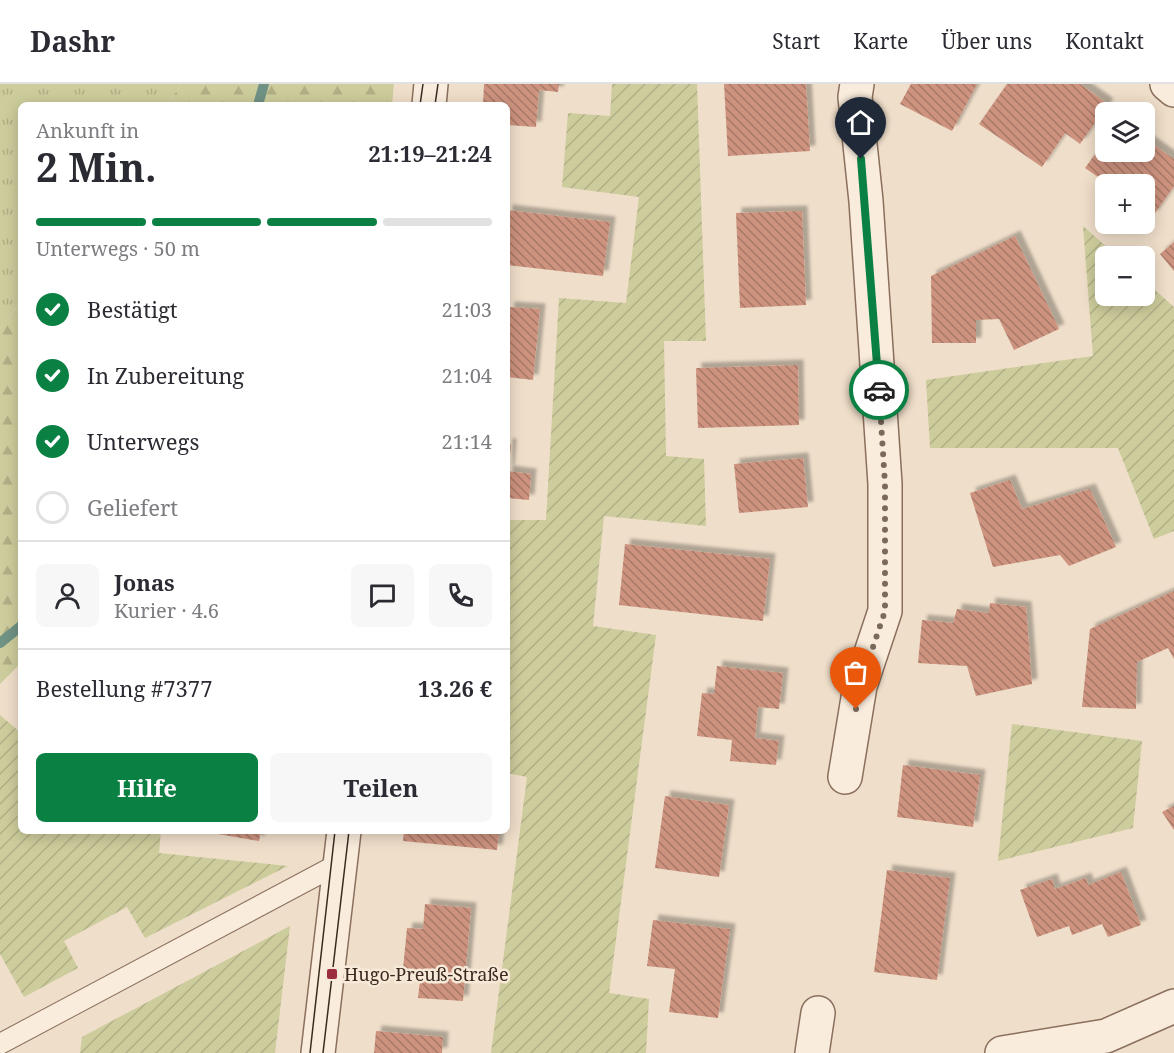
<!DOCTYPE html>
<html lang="de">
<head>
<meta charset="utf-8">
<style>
	:root { --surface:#fff; --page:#f7f7f7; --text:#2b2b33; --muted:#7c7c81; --line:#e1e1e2; --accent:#0b8043 }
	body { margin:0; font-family:"Noto Serif",serif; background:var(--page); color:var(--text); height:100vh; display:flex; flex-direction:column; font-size:22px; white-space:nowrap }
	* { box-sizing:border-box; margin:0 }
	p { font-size:20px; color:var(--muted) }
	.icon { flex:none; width:33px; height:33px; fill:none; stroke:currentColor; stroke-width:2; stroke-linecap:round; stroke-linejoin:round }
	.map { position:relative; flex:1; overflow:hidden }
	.drawer { position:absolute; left:18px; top:18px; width:492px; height:732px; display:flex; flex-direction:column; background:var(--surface); border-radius:9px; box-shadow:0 3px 15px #0003 }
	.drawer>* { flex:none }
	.fabs { position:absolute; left:1095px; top:18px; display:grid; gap:12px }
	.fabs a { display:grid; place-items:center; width:60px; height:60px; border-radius:9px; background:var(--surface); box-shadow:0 3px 15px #0003; font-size:30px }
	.pin { position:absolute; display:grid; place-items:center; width:51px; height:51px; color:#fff; margin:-62px -26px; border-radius:50% 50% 50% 0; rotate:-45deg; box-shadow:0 0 6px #0007 }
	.pin .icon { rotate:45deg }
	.courier { position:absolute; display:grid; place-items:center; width:60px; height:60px; margin:-30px; border:4px solid #0b8043; border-radius:50%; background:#fff; color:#222; box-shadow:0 2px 8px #0007 }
	.summary em { font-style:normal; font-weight:700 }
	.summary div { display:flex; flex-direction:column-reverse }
	.summary { display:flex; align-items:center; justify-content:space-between; height:102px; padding:0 18px }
	h1 { font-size:39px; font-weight:700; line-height:45px }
	.bar { display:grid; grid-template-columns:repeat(4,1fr); gap:9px 6px; align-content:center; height:72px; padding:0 18px }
	.bar i { height:8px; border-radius:4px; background:var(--line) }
	.bar .current { background:var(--accent) }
	.bar p { grid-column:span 4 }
	.line { display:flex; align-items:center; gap:15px; padding:0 18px; border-top:2px solid var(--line) }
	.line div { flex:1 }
	.round { display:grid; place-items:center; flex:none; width:63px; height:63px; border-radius:9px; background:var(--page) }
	ol { padding:0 18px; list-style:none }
	li { display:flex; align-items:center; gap:18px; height:66px }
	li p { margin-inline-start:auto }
	li .icon { padding:6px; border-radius:50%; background:var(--accent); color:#fff; stroke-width:4 }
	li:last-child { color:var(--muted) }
	li i { width:33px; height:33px; border:3px solid var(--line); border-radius:50% }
	.cta { display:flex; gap:12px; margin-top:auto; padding:12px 18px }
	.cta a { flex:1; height:69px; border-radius:9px; background:var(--accent); color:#fff; font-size:24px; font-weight:700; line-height:69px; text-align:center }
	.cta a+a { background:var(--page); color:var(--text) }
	header { display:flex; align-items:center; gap:36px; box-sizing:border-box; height:84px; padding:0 30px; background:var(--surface); border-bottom:2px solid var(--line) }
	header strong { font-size:28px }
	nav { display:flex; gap:33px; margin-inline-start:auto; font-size:21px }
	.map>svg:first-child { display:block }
	.grass { fill:url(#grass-tufts) }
	.forest { fill:url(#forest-firs) }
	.garden { fill:url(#garden-furrows) }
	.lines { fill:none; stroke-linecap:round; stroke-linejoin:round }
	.stream { stroke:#709284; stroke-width:10 }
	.building { fill:url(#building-back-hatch); filter:url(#shadow) }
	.service-casing { stroke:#8b6f5d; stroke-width:22 }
	.minor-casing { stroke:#8b6f5d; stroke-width:36 }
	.tertiary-casing { stroke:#8b6f5d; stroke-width:36 }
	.service { stroke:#f9ecdc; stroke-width:20 }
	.minor { stroke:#f9ecdc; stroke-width:33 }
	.tertiary { stroke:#f9ecdc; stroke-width:33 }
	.tram { stroke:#3c2a21; stroke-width:1.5 }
	.done { stroke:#7b695c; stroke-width:6; stroke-dasharray:0 10.8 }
	.route { stroke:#0b8043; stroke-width:8 }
	.poi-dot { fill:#9b2d3e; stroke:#f6e9d8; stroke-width:2 }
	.labels { text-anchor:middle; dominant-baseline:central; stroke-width:5; stroke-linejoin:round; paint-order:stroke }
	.poi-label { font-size:18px; fill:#3c2a21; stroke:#f6e9d8; text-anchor:start }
</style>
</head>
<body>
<header>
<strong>Dashr</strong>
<nav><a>Start</a><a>Karte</a><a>Über uns</a><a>Kontakt</a></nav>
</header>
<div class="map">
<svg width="1174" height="969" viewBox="0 0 1174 969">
	<defs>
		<pattern id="grass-tufts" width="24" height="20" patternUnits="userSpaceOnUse" patternTransform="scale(1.5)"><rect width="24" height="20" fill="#cdcc9c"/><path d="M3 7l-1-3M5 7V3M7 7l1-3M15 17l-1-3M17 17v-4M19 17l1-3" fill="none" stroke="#b1af86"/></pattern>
		<pattern id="forest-firs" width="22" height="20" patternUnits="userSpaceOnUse" patternTransform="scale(1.5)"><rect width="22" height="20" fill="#cdcc9c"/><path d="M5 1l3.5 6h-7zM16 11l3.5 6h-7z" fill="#b1af86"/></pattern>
		<pattern id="garden-furrows" width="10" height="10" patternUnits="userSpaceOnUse" patternTransform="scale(1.5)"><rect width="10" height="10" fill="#cdcc9c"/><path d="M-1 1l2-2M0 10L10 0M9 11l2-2" fill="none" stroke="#b1af86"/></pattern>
		<pattern id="building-back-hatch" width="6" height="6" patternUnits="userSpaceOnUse" patternTransform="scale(1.5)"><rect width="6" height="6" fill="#cd937f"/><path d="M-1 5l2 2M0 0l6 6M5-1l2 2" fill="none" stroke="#a87868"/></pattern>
		<filter id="shadow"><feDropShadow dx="5.5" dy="-5.5" stdDeviation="1.5" flood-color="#0004"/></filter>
	</defs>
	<rect width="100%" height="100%" fill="#efdec9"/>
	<path class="grass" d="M0,0H182L166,21H21V217L0,245Z"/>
	<g class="forest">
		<path d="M182,0H394L392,21H166Z"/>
		<path d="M21,217V579L0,600V245Z"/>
	</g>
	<g class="garden">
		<path d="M612,0H697L706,257H664L666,372L704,375L706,442L604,432L593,542L656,551L609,909L649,915L646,969H491L527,693L507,689L508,436H546L559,214L626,219L639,113L562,103L568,29L610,32Z"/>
		<path d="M1083,142L1117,172H1106V212H1144L1145,197L1174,223V447L1154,455L1118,364H930L926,296L1093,272Z"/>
		<path d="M0,631L21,649V747H161L159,769L288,782L145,854L127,823L64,857L78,884L24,913L0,870Z"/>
		<path d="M1012,640L1142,657L1133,744L998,777Z"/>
		<path d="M290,842L275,969H80L82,953Z"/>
	</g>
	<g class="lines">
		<g class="stream">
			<path d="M258,21L264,0"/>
			<path d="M0,559L21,542"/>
		</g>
	</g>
	<g class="building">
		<path d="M484,0H559L558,8L539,6L536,43L507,41V21H483Z"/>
		<path d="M724,0H806L810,67L728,72Z"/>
		<path d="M911,0H977L952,47L900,20Z"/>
		<path d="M1007,0H1080L1108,20L1080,60L1065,49L1042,83L979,40Z"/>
		<path d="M1144,54L1174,75V102L1153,132L1144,126V100H1108L1085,84L1106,55V68H1144Z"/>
		<path d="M507,126L610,138L603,192L507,181Z"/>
		<path d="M802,127L806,221L740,224L736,129Z"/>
		<path d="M1015,152L1059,245L1014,266L999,235L976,236V259H932L931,192Z"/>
		<path d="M1174,158V187L1160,170Z"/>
		<path d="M509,223L540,225L533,296L507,293Z"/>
		<path d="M798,281L799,341L698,344L696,284Z"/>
		<path d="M507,360H511L509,386H507Z"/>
		<path d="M803,374L808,423L739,429L734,380Z"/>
		<path d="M507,387L531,390L529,416L507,414Z"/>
		<path d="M1010,396L1022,425L1090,405L1116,463L1069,482L1060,471L993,483L970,409Z"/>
		<path d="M625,460L770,475L763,537L619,521Z"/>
		<path d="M1174,507V575L1168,564L1137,578L1136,625L1082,623L1090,545Z"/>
		<path d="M990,519L1026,523L1032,600L976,612L967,582L918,579L922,536L953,539L957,525L989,529Z"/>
		<path d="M717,582L783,589L779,625L758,623L755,654L779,657L776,681L730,677L732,656L697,652L702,609L714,610Z"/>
		<path d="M903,681L980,691L973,743L897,733Z"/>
		<path d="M665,712L729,721L719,793L655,784Z"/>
		<path d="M1174,722V746L1162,728Z"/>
		<path d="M201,747H261L259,757Z"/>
		<path d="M404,747H499L497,766L403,757Z"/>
		<path d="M887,786L950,794L937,896L874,888Z"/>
		<path d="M1121,788L1141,841L1108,853L1102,840L1072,851L1069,842L1037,853L1020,806L1052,795L1055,805L1086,794L1088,801Z"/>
		<path d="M425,820L471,824L463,917L418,914L421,887L403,885L407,844L423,845Z"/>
		<path d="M653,836L730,845L718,934L669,928L675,885L647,882Z"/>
		<path d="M376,947L443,953L442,969H374Z"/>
	</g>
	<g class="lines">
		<defs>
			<path id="service" d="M0,960L340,779"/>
			<g id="minor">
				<path d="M1167,0L1174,6"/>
				<path d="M845,693L860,602L885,527V400L866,117L855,13L857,0"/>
				<path d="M812,969L818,929"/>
				<path d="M1002,969L1106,952L1174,922"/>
			</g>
			<g id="tertiary">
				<path d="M429,21L431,0"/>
				<path d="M318,969L344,747"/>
			</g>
		</defs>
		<use href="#service" class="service-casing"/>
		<use href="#minor" class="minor-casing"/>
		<use href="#tertiary" class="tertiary-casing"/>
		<use href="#service" class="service"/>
		<use href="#minor" class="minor"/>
		<use href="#tertiary" class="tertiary"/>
		<g class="tram">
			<path d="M420,21L423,0"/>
			<path d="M435,21L438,0"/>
			<path d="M310,969L335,747"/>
			<path d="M323,969L349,747"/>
		</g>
	</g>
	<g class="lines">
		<path class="done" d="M856,625L860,602L885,527V400L879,306"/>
		<path class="route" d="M861,75L879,306"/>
	</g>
	<rect class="poi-dot" x="326" y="884" width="12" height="12" rx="3"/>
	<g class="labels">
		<g class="poi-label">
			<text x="344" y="890">Hugo-Preuß-Straße</text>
		</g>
	</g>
</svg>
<div class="fabs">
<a><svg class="icon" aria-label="layers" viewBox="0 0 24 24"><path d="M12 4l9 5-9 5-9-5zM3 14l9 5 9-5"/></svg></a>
<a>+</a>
<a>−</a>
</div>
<div class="pin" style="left:856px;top:625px;background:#ea580c"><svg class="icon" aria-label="bag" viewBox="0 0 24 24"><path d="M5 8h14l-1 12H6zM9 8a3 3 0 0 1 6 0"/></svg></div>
<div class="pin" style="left:861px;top:75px;background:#1f2937"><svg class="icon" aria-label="home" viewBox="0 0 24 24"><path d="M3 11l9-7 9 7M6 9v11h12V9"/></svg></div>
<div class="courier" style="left:879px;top:306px"><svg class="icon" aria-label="car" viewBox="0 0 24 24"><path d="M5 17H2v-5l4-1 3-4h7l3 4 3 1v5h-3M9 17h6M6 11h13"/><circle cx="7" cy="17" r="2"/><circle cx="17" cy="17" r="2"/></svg></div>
<section class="drawer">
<div class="summary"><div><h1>2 Min.</h1><p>Ankunft in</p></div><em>21:19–21:24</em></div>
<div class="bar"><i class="current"></i><i class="current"></i><i class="current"></i><i></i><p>Unterwegs · 50 m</p></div>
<ol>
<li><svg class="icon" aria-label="check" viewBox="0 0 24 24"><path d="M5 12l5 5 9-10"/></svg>Bestätigt<p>21:03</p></li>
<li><svg class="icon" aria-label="check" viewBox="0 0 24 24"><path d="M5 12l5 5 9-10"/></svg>In Zubereitung<p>21:04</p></li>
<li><svg class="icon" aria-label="check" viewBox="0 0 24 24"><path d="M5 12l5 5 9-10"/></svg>Unterwegs<p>21:14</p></li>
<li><i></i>Geliefert</li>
</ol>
<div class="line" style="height:108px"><a class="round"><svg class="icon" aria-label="person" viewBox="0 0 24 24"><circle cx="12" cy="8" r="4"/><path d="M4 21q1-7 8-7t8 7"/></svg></a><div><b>Jonas</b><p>Kurier · 4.6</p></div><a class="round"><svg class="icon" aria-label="chat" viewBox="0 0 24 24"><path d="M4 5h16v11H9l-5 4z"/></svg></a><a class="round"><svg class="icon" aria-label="phone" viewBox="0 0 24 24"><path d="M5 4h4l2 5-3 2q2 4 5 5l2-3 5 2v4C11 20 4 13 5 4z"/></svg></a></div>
<div class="line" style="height:78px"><div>Bestellung #7377</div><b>13.26 €</b></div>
<div class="cta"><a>Hilfe</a><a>Teilen</a></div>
</section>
</div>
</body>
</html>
